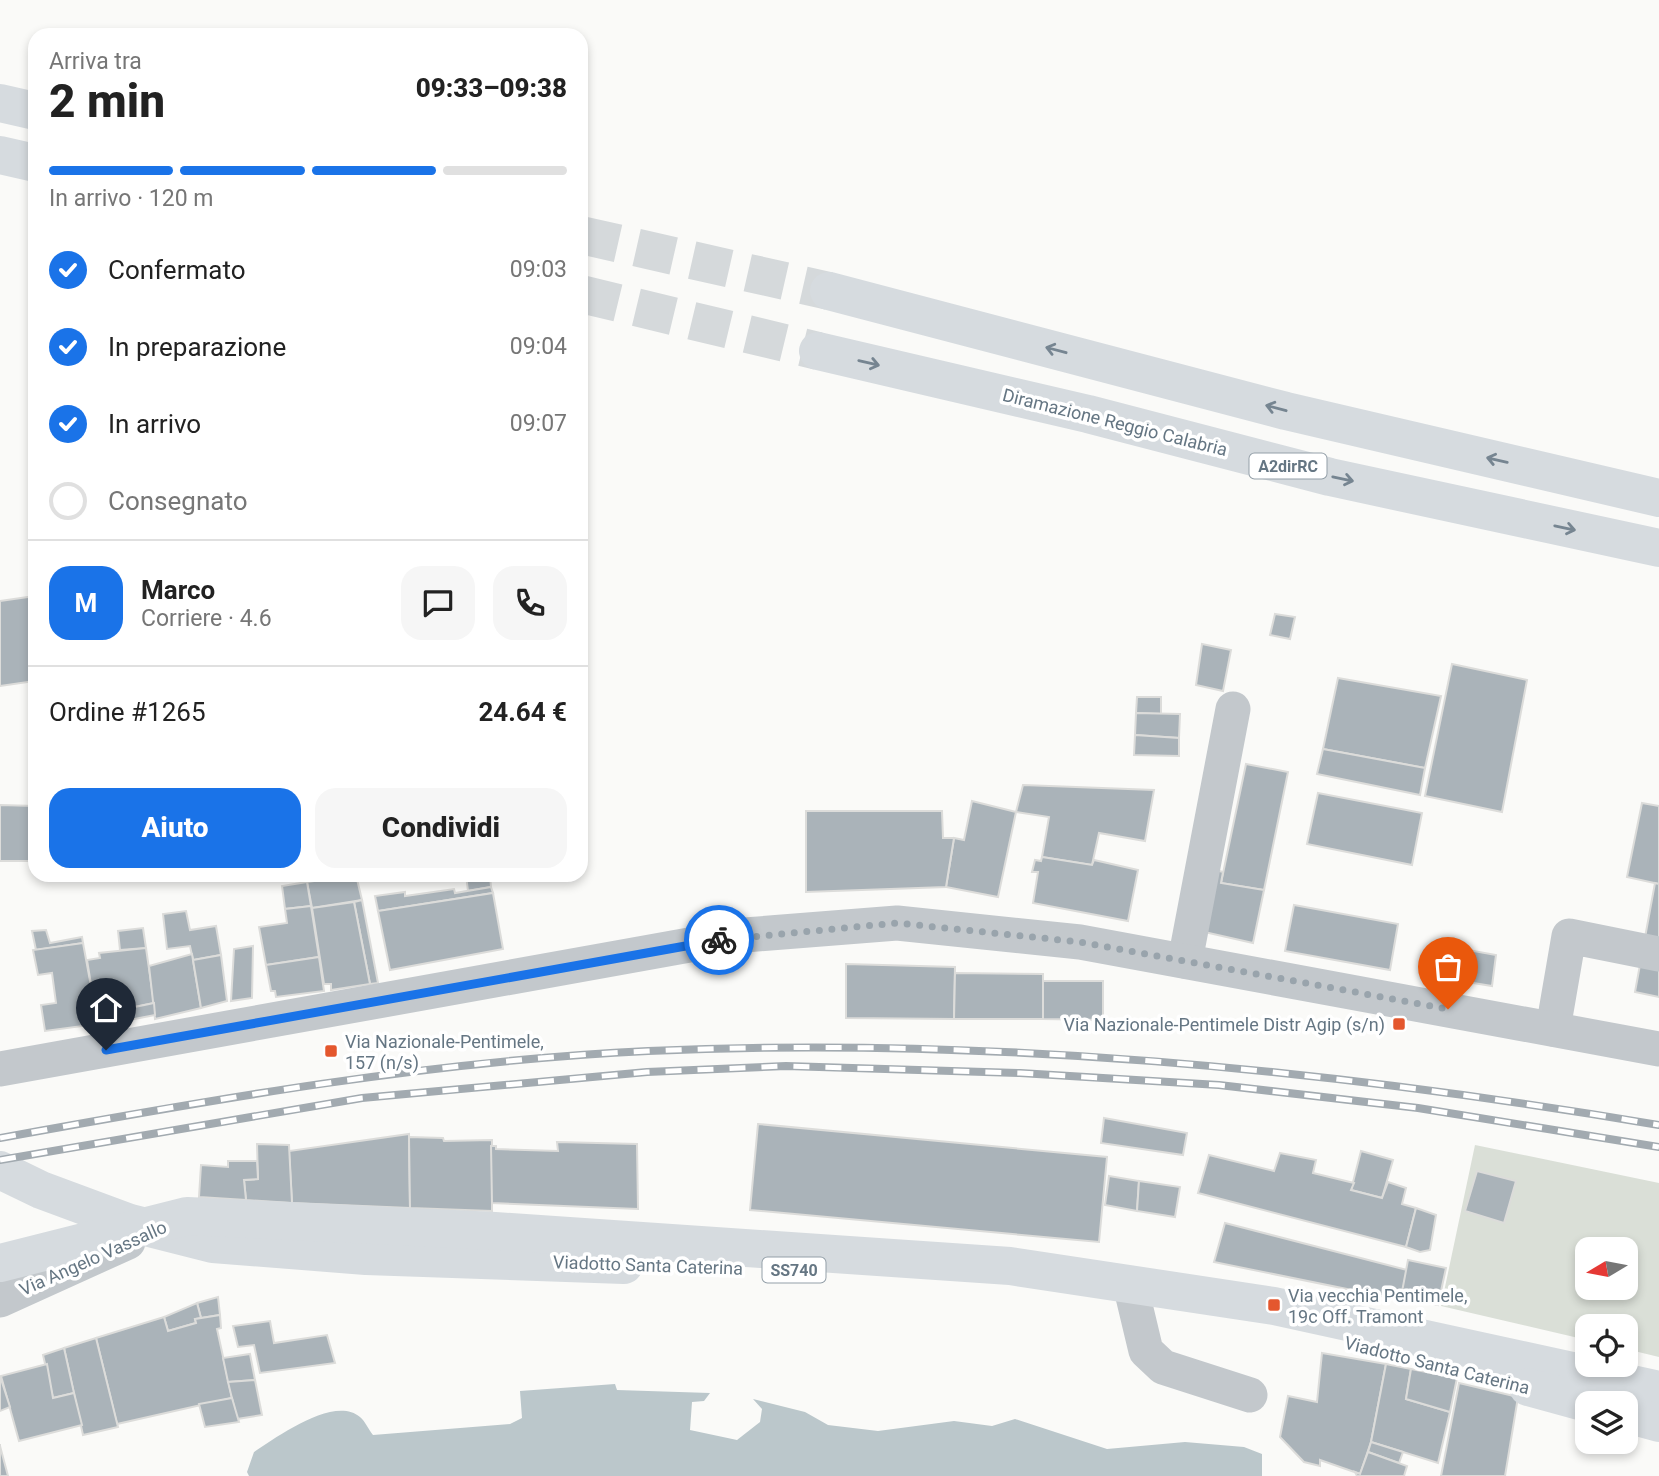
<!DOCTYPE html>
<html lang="it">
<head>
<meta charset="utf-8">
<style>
	:root { --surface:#fff; --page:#f6f6f6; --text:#222; --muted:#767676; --line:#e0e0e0; --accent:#1a73e8 }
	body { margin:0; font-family:Roboto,sans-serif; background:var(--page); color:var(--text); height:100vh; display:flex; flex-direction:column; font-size:26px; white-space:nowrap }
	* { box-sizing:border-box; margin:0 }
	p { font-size:23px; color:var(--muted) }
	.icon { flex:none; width:38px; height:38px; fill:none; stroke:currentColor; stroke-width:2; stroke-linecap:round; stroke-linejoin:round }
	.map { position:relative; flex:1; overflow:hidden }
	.details { position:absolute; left:28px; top:28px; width:560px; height:854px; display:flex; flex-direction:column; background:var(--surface); border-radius:21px; box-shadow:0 4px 10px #0003 }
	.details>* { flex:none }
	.needle { width:46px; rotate:260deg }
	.buttons { position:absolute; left:1575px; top:1237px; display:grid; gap:14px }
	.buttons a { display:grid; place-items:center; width:63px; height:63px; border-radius:14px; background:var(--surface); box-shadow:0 4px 10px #0003; font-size:35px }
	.pin { position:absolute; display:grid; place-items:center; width:60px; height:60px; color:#fff; margin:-72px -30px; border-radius:50% 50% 50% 0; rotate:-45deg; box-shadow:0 0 7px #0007 }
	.pin .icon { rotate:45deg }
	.courier { position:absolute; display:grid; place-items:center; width:70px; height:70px; margin:-35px; border:5px solid #1a73e8; border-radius:50%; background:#fff; color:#222; box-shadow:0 2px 9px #0007 }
	.head em { font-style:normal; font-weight:800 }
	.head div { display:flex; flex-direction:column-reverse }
	.head { display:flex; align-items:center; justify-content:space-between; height:119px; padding:0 21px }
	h1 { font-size:46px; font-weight:800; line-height:52px }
	.bar { display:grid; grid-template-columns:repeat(4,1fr); gap:10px 7px; align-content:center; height:84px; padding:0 21px }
	.bar i { height:9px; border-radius:5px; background:var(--line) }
	.bar .current { background:var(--accent) }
	.bar p { grid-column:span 4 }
	.line { display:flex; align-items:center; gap:18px; padding:0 21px; border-top:2px solid var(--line) }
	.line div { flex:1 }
	.round { display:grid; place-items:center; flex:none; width:74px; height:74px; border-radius:21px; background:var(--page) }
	ol { padding:0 21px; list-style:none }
	li { display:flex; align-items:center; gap:21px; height:77px }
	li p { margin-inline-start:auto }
	li .icon { padding:7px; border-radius:50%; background:var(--accent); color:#fff; stroke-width:4 }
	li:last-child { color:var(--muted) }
	li i { width:38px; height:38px; border:4px solid var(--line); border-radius:50% }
	.action { display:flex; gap:14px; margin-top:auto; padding:14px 21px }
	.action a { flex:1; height:80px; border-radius:21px; background:var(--accent); color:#fff; font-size:28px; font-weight:800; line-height:80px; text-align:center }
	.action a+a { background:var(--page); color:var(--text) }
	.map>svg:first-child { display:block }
	.green { fill:#dadfd7; fill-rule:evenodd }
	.water { fill:#bbc7cb }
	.building { fill:#aab3b9; stroke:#dcdcda; stroke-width:2 }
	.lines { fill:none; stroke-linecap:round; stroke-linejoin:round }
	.highway-tunnel { stroke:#d5d9db; stroke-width:38; stroke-dasharray:38 19; stroke-linecap:butt }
	.minor { stroke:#c3c8cc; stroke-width:35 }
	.major { stroke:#d6dbdf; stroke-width:38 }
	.highway { stroke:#d6dbdf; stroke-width:38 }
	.rail-casing { stroke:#a2aab0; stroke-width:8 }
	.rail { stroke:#fff; stroke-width:5; stroke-dasharray:16; stroke-linecap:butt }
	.oneway { stroke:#768591 }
	.done { stroke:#99a4ac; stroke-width:7; stroke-dasharray:0 12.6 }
	.route { stroke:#1a73e8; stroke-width:9 }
	.poi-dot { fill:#e4572e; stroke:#fff; stroke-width:2.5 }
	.labels { text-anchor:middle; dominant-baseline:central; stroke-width:7; stroke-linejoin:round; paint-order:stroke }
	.shield { fill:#fff; stroke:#939fa8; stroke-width:2 }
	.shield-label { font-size:16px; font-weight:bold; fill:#657683 }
	.street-label { font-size:18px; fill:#657683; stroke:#fff }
	.poi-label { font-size:18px; fill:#657683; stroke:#fff; text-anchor:start }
</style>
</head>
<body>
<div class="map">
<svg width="1659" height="1476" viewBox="0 0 1659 1476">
	<rect width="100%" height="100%" fill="#fafaf8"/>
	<path class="green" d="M1475,1145L1659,1183V1357L1626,1349V1326H1587V1340L1441,1306ZM1587,1250H1626V1288H1587Z"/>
	<path class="water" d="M615,1384L617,1390L710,1393L704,1401L692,1402L690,1430L737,1440L760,1422L762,1409L753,1399L805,1412L828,1425L878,1431L954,1421L992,1426L1015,1419L1107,1449L1185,1442L1244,1447L1262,1454V1476H249L247,1472L254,1452C277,1437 334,1395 360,1417C365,1421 369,1430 373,1435L510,1424L522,1418L520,1391Z"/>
	<g class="building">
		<path d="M35,596V681L0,686V601Z"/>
		<path d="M1275,614L1295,617L1290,639L1270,635Z"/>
		<path d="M1202,644L1231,650L1223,691L1196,685Z"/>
		<path d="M1452,664L1527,680L1502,812L1425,796Z"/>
		<path d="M1338,678L1441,696L1425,768L1323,749Z"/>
		<path d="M1137,697H1161V714L1136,713Z"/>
		<path d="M1136,713L1180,714L1179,738L1135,735Z"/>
		<path d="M1135,735L1179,738V756L1134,755Z"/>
		<path d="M1323,749L1425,768L1420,795L1317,774Z"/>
		<path d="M1246,764L1288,772L1264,890L1221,883Z"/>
		<path d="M1023,785L1154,790L1145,841L1099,833L1092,865L1042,857L1049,817L1016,812Z"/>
		<path d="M1318,793L1422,813L1412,865L1307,844Z"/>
		<path d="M972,801L1016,812L998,897L946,887L954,838L964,840Z"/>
		<path d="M1642,803L1659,806V884L1627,877Z"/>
		<path d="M0,805L35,806V861H0Z"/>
		<path d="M806,811H942L943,838H954L946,887L806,892Z"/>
		<path d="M1042,857L1092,865L1094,860L1138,870L1128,921L1033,903L1038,872H1032L1035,860L1041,861Z"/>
		<path d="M1212,869L1223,872L1221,883L1264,890L1253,943L1200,931Z"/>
		<path d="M356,875L362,900L312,908L307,882Z"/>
		<path d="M466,875H490L491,887L468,891Z"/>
		<path d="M307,882L311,906L285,909L282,886Z"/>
		<path d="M1655,883L1659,884V997L1635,992Z"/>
		<path d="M491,887L493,893L378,911L375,896L405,892V896L454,889L455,893Z"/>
		<path d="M493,893L503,949L390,970L378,911Z"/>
		<path d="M362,900L378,983L370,984L354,902Z"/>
		<path d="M354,902L370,984L331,990V984H324L312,908Z"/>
		<path d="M1294,905L1398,924L1390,970L1285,951Z"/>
		<path d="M311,906L319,957L266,965L259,927L287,923L285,909Z"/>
		<path d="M186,911L190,930L216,926L221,955L193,960L190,946L167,949L163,914Z"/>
		<path d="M143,928L146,948L120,950L118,931Z"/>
		<path d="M46,930L50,943L82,937L83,943L36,950L32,931Z"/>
		<path d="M83,943L98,1024L45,1031L41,1005L56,1003L52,973L38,975L33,950Z"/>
		<path d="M1435,944L1496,955L1492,986L1430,976Z"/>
		<path d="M253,946L252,998L231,1001L234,949Z"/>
		<path d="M146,948L154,1003L96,1015L87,960L100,958L99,953Z"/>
		<path d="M192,954L201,1008L155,1019L149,966Z"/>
		<path d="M221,955L227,1001L201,1008L193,960Z"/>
		<path d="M319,957L324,991L276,997L275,991H271L266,965Z"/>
		<path d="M846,964L955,967L954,1019L846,1018Z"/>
		<path d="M955,973L1043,974V1019H954Z"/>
		<path d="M1043,981H1103V1020L1043,1019Z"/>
		<path d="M154,1003L155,1015L98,1026L96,1015Z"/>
		<path d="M1104,1118L1187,1133L1183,1155L1101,1143Z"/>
		<path d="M758,1124L1107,1157L1099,1242L750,1210Z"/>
		<path d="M409,1134L410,1208L292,1203L289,1151Z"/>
		<path d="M409,1137L443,1138L444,1141L492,1140V1211L410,1208Z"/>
		<path d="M557,1142L637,1144L638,1209L492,1203L491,1146H496V1149L558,1151Z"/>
		<path d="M257,1144L289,1145L292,1203L246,1200L244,1180L258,1179Z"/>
		<path d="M1361,1151L1393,1160L1382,1198L1351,1190Z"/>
		<path d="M1280,1153L1316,1160L1313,1173L1354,1183L1351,1190L1382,1198L1388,1182L1406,1188L1402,1204L1416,1208L1406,1247L1198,1193L1209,1155L1274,1171Z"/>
		<path d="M228,1161H257L258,1179L244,1180L246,1200L199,1197L201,1165L228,1167Z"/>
		<path d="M1477,1171L1516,1181L1504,1223L1465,1211Z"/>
		<path d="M1109,1176L1139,1181L1137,1211L1105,1205Z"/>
		<path d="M1139,1181L1180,1187L1175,1217L1137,1211Z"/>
		<path d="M1416,1208L1436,1215L1430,1250L1420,1252L1406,1247Z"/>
		<path d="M1225,1223L1407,1270L1401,1300L1214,1262Z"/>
		<path d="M1408,1260L1446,1268L1438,1305L1401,1297Z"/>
		<path d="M218,1297L220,1315L201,1318L197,1303Z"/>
		<path d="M197,1303L201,1318L195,1319L196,1323L168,1331L164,1317Z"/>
		<path d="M220,1315L221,1328L217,1329L232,1398L117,1424L96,1338L164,1317L168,1331L196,1323L195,1319Z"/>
		<path d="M270,1321L274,1343L327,1335L335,1363L260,1373L254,1345L238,1347L233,1326Z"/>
		<path d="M96,1338L118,1427L83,1435L64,1348Z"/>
		<path d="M64,1348L74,1393L53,1398L43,1355Z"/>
		<path d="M1322,1353L1386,1364L1371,1442L1360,1474L1320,1460V1466L1304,1462L1280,1437L1288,1396L1317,1402Z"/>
		<path d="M250,1354L255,1380L228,1382L223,1358Z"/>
		<path d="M47,1364L53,1398L74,1393L82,1425L19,1441L1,1376Z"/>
		<path d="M1386,1364L1411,1369L1406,1399L1450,1412L1438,1463L1371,1442Z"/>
		<path d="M1411,1369L1457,1378L1450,1412L1406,1399Z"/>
		<path d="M0,1376L10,1407L0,1411Z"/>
		<path d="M255,1380L262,1415L237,1419L228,1382Z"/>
		<path d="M1459,1383L1518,1397L1505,1476H1441Z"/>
		<path d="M232,1398L239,1422L205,1427L199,1404Z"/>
		<path d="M1371,1442L1403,1452L1399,1463L1368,1452Z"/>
		<path d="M0,1444V1446L8,1476H0Z"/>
		<path d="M1368,1452L1407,1466L1404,1476H1357L1355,1472L1360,1474Z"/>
	</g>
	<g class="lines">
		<g class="highway-tunnel">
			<path d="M581,235L829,291"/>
			<path d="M581,294L818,351"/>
		</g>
		<g class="minor">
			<path d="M1185,961L1233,709"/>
			<path d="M1553,1029L1569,936L1659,954"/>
			<path d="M0,1069L745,935L897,923L1080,942L1659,1049"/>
			<path d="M1130,1284L1146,1351L1163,1367L1250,1395"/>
			<path d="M0,1300L128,1242"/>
		</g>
		<g class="major">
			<path d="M0,1170L41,1190L130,1223L213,1244L366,1256L624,1265"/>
			<path d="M0,1263L187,1216L495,1231L1010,1266L1274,1306L1659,1390"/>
			<path d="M1528,1387L1590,1404"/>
			<path d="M1626,1414L1659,1423"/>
		</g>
		<g class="highway">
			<path d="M0,103L35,111"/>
			<path d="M0,155L35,163"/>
			<path d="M829,291L1286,411L1659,498"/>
			<path d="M818,351L1088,414L1330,477L1659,548"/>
		</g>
		<defs>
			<g id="rail">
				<path d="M0,1138C215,1099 430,1061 648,1051C987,1036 1325,1069 1659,1125"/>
				<path d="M0,1160L362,1098L647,1072L786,1066L1020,1073L1219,1085L1418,1108L1659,1147"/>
			</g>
		</defs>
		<use href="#rail" class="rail-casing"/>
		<use href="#rail" class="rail"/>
	</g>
	<defs><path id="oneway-shaft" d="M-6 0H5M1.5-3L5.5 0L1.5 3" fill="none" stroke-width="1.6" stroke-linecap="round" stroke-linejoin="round" transform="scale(1.75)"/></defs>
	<g class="oneway">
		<use href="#oneway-shaft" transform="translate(1056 350) rotate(-165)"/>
		<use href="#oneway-shaft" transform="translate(869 363) rotate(13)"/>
		<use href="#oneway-shaft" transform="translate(1276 408) rotate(-165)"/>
		<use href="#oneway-shaft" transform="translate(1497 460) rotate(-167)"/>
		<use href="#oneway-shaft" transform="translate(1343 479) rotate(12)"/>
		<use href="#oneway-shaft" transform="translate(1565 528) rotate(12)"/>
	</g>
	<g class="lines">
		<path class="done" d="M719,940L897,923L1080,942L1448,1009"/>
		<path class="route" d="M106,1050L719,940"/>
	</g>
	<g class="poi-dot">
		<rect x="1392" y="1017" width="14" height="14" rx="3.5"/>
		<rect x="324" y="1044" width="14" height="14" rx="3.5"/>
		<rect x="1267" y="1298" width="14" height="14" rx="3.5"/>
	</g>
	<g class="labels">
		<g class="shield">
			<rect x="1249.5" y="453.5" width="77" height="25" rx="5"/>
			<rect x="762.5" y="1257.5" width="63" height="25" rx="5"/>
		</g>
		<g class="shield-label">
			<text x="1288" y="466">A2dirRC</text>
			<text x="794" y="1270">SS740</text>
		</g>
		<g class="street-label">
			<text transform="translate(1115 422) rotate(14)">Diramazione Reggio Calabria</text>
			<text transform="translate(93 1258) rotate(-24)">Via Angelo Vassallo</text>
			<text transform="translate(648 1265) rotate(2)">Viadotto Santa Caterina</text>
			<text transform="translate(1437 1365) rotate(14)">Viadotto Santa Caterina</text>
		</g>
		<g class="poi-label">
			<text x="1385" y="1024" text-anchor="end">Via Nazionale-Pentimele Distr Agip (s/n)</text>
			<text x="345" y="1041">Via Nazionale-Pentimele,<tspan x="345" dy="21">157 (n/s)</tspan></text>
			<text x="1288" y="1295">Via vecchia Pentimele,<tspan x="1288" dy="21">19c Off. Tramont</tspan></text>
		</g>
	</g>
</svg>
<div class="buttons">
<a><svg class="needle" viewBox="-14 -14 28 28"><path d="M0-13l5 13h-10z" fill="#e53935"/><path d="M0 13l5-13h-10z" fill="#767676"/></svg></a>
<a><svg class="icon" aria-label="locate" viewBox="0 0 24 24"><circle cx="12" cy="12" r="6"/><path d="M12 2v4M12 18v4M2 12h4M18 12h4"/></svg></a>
<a><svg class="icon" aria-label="layers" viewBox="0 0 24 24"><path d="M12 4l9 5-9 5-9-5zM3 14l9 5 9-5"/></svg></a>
</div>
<div class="pin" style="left:1448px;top:1009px;background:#ea580c"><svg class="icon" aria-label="bag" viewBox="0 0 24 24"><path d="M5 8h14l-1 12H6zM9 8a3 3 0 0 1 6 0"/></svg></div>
<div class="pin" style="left:106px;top:1050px;background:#1f2937"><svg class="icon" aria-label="home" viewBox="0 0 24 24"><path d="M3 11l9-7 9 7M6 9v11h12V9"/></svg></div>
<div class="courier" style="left:719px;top:940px"><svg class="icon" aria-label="bike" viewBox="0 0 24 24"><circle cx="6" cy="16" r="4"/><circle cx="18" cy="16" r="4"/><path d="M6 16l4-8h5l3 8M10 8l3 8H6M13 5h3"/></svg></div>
<section class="details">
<div class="head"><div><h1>2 min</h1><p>Arriva tra</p></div><em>09:33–09:38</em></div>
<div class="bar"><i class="current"></i><i class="current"></i><i class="current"></i><i></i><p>In arrivo · 120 m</p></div>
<ol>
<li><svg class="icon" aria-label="check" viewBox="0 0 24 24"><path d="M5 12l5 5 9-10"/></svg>Confermato<p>09:03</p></li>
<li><svg class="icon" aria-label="check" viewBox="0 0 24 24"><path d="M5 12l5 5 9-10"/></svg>In preparazione<p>09:04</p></li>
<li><svg class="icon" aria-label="check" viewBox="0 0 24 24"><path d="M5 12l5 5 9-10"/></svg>In arrivo<p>09:07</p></li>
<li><i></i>Consegnato</li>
</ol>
<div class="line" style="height:126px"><b class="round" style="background:var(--accent);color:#fff">M</b><div><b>Marco</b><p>Corriere · 4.6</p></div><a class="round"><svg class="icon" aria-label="chat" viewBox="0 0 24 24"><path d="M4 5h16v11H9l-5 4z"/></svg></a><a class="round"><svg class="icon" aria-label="phone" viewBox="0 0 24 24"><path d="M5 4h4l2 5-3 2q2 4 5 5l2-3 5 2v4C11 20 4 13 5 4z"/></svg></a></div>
<div class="line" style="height:91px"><div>Ordine #1265</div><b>24.64 €</b></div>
<div class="action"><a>Aiuto</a><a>Condividi</a></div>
</section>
</div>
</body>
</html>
